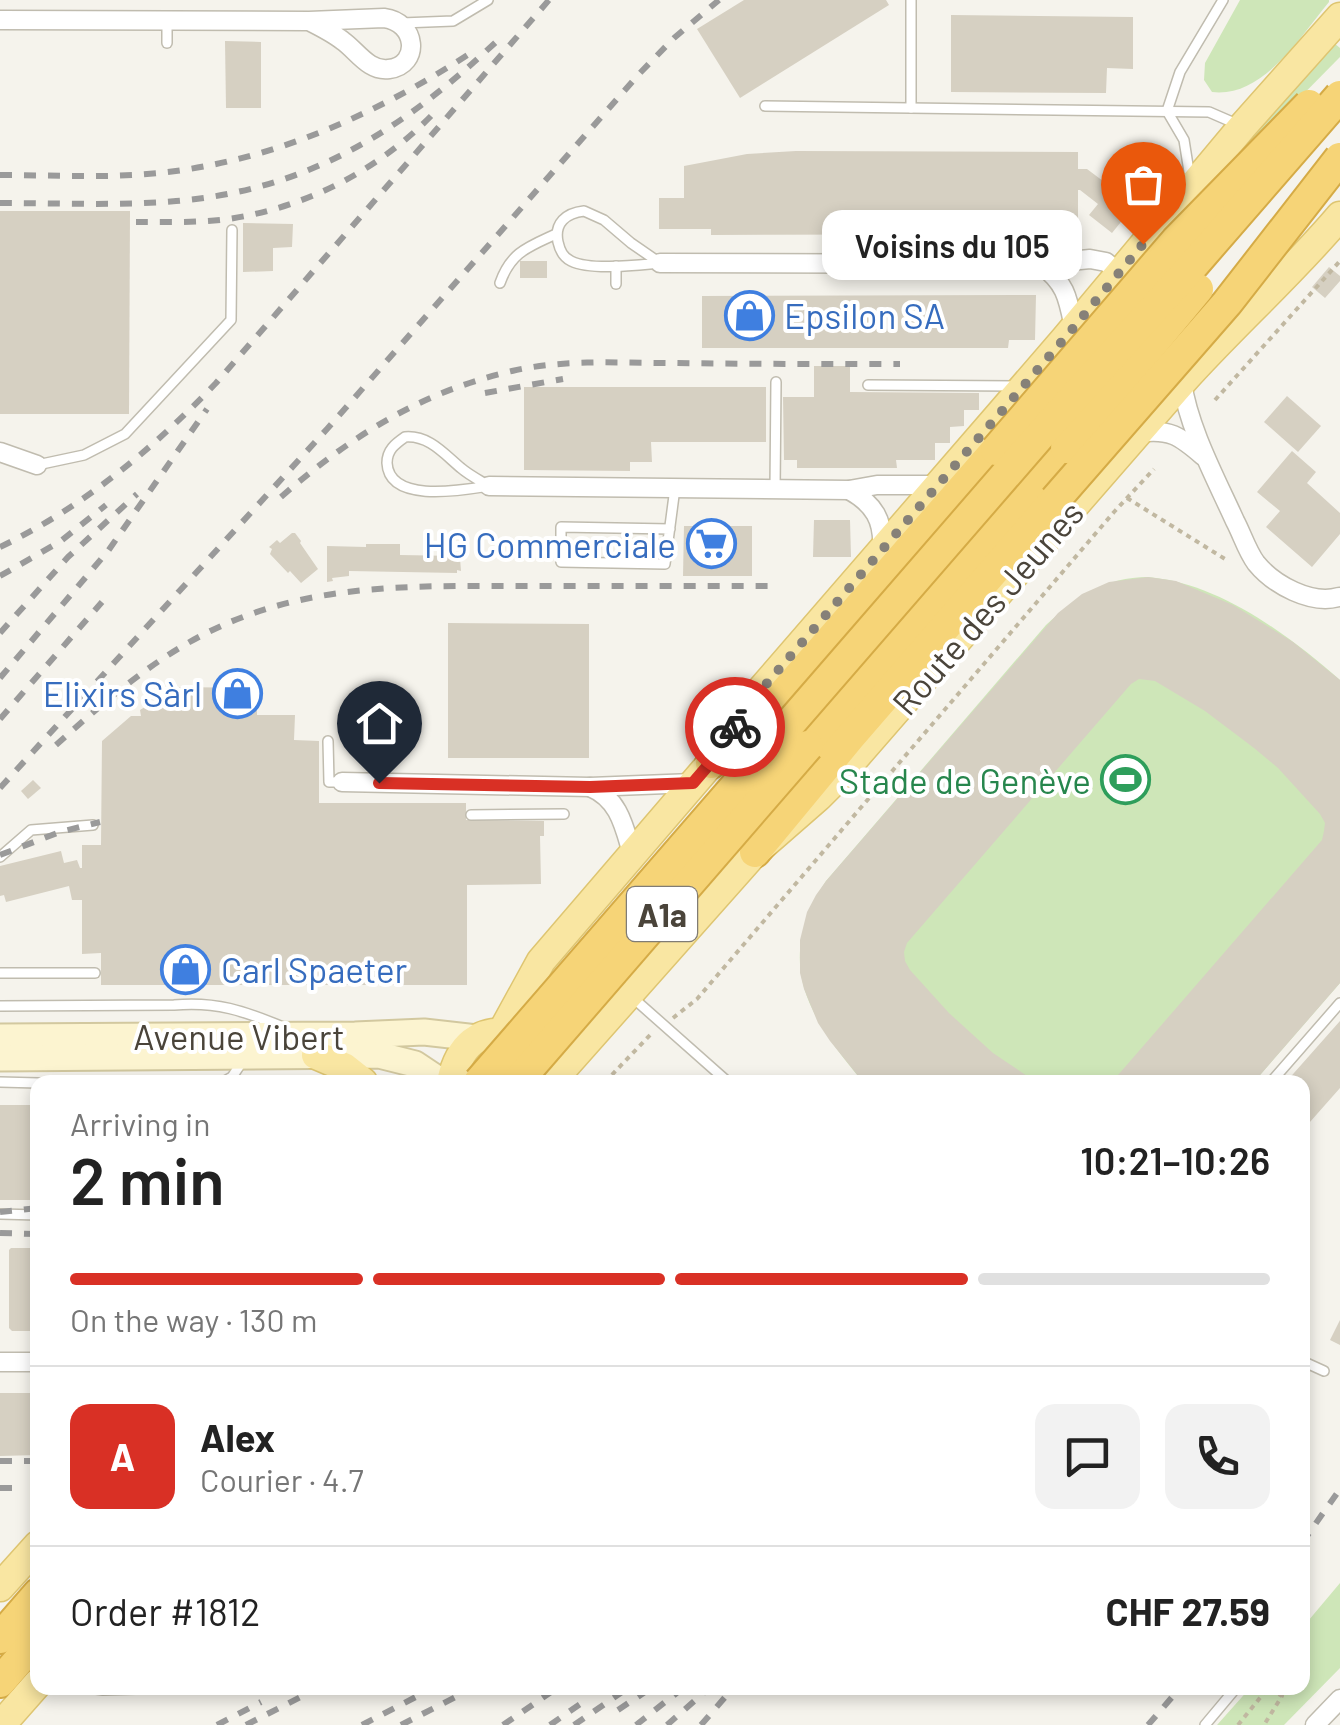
<!DOCTYPE html>
<html lang="en">
<head>
<meta charset="utf-8">
<style>
	:root { --surface:#fff; --page:#f2f2f2; --text:#222; --muted:#767676; --line:#e0e0e0; --accent:#d93025 }
	body { margin:0; font-family:Barlow,sans-serif; background:var(--page); color:var(--text); height:100vh; display:flex; flex-direction:column; font-size:38px; white-space:nowrap }
	* { box-sizing:border-box; margin:0 }
	p { font-size:32px; color:var(--muted) }
	.icon { flex:none; width:55px; height:55px; fill:none; stroke:currentColor; stroke-width:2; stroke-linecap:round; stroke-linejoin:round }
	.map { position:relative; flex:1; overflow:hidden }
	.drawer { position:absolute; left:30px; top:1075px; width:1280px; height:620px; display:flex; flex-direction:column; background:var(--surface); border-radius:20px; box-shadow:0 5px 15px #0003 }
	.drawer>* { flex:none }
	.pin { position:absolute; display:grid; place-items:center; width:85px; height:85px; color:#fff; margin:-102px -42px; border-radius:50% 50% 50% 0; rotate:-45deg; box-shadow:0 0 10px #0007 }
	.pin .icon { rotate:45deg }
	.courier { position:absolute; display:grid; place-items:center; width:100px; height:100px; margin:-50px; border:8px solid #d93025; border-radius:50%; background:#fff; color:#222; box-shadow:0 2px 12px #0007 }
	.bubble { position:absolute; height:70px; border-radius:20px; background:var(--surface); box-shadow:0 5px 15px #0003; font-size:32px; font-weight:600; line-height:70px; text-align:center }
	.headline em { font-style:normal; font-weight:600 }
	.headline div { display:flex; flex-direction:column-reverse }
	.headline { display:flex; align-items:center; justify-content:space-between; height:170px; padding:0 40px }
	h1 { font-size:65px; font-weight:600; line-height:75px }
	.bar { display:grid; grid-template-columns:repeat(4,1fr); gap:15px 10px; align-content:center; height:120px; padding:0 40px }
	.bar i { height:12px; border-radius:8px; background:var(--line) }
	.bar .selected { background:var(--accent) }
	.bar p { grid-column:span 4 }
	.line { display:flex; align-items:center; gap:25px; padding:0 40px; border-top:2px solid var(--line) }
	.line div { flex:1 }
	.round { display:grid; place-items:center; flex:none; width:105px; height:105px; border-radius:20px; background:var(--page) }
	.map>svg:first-child { display:block }
	.green { fill:#cee6b8 }
	.building { fill:#d6d0c2 }
	.lines { fill:none; stroke-linecap:round; stroke-linejoin:round }
	.lane-casing { stroke:#c0bcaf; stroke-width:12 }
	.street-casing { stroke:#c0bcaf; stroke-width:21 }
	.secondary-casing { stroke:#d2c89f; stroke-width:29 }
	.primary-casing { stroke:#dec571; stroke-width:31 }
	.highway-casing { stroke:#d5ab46; stroke-width:34 }
	.path { stroke:#c1b8a1; stroke-width:4; stroke-dasharray:5 5; stroke-linecap:butt }
	.lane { stroke:#fff; stroke-width:9 }
	.street { stroke:#fff; stroke-width:18 }
	.secondary { stroke:#fcf4d0; stroke-width:25 }
	.primary { stroke:#f9e6a2; stroke-width:28 }
	.highway { stroke:#f6d477; stroke-width:30 }
	.rail { stroke:#9a9a9a; stroke-width:6; stroke-dasharray:12 12; stroke-linecap:butt }
	.highway-bridge-casing { stroke:#d5ab46; stroke-width:34; stroke-linecap:butt }
	.highway-bridge { stroke:#f6d477; stroke-width:30 }
	.done { stroke:#868178; stroke-width:10; stroke-dasharray:0 18 }
	.route { stroke:#d93025; stroke-width:12 }
	.labels { text-anchor:middle; dominant-baseline:central; stroke-width:8; stroke-linejoin:round; paint-order:stroke }
	.shield { fill:#fff; stroke:#807c75; stroke-width:2.5 }
	.shield-label { font-size:32px; font-weight:bold; fill:#4a443a }
	.shop-label { font-size:35px; fill:#366cbe; stroke:#fff; text-anchor:start }
	.street-label { font-size:35px; fill:#4a443a; stroke:#fff }
	.leisure-label { font-size:35px; fill:#27864d; stroke:#fff; text-anchor:end }
</style>
</head>
<body>
<div class="map">
<svg width="1340" height="1725" viewBox="0 0 1340 1725">
	<rect width="100%" height="100%" fill="#f5f3ec"/>
	<g class="green">
		<path d="M1240,0H1329V2C1299,38 1263,98 1212,92L1204,80L1205,63Z"/>
		<path d="M1334,43L1340,48V57L1200,199Z"/>
		<path d="M1148,577C1219,583 1287,634 1340,680V983L1254,1082H863C808,1016 773,963 826,881L1046,625C1077,597 1105,577 1148,577Z"/>
		<path d="M1340,1583V1668L1284,1725H1217L1250,1688H1302L1303,1627Z"/>
	</g>
	<g class="building">
		<path d="M744,0H886L889,5L740,98L697,29Z"/>
		<path d="M951,15L1133,17V69L1107,68L1106,93L951,92Z"/>
		<path d="M225,41L261,42V108H226Z"/>
		<path d="M796,151L1078,152V169H1087L1111,187L1139,152L1162,171L1112,233L1089,215L1098,204L1080,190H1078V234L711,235V229H659V198H684V166L747,154Z"/>
		<path d="M0,211H130L129,414H0Z"/>
		<path d="M243,223L293,224L292,247L273,248V271L243,272Z"/>
		<rect x="520" y="261" width="27" height="17"/>
		<path d="M1329,267L1340,276V281L1325,298L1312,287Z"/>
		<path d="M1036,295L1035,340H1009L1008,348H702V296Z"/>
		<path d="M814,366H850V392L979,393V410H964V426L950,427V443H935V460H896L897,468H797V460H784L783,397H814Z"/>
		<path d="M524,387H766V442H651L652,462H630V471L524,470Z"/>
		<path d="M1287,396L1321,426L1298,452L1264,422Z"/>
		<path d="M1292,451L1316,472L1307,483L1340,513V534L1312,567L1266,527L1280,511L1257,492Z"/>
		<path d="M814,520H850L851,557H813Z"/>
		<path d="M684,526H752V576H683Z"/>
		<path d="M292,533H295L301,541L300,543L318,569L301,583L290,571L288,573L270,554L272,549L269,547L277,540L280,543Z"/>
		<path d="M366,544H400V555L457,556V559L460,558L461,571L457,570V573L349,571V576L332,578L333,581L327,582V546L366,547Z"/>
		<path d="M1148,577L1176,581L1233,605L1293,642L1340,680V983L1254,1082H1112L1322,840L1324,831L1325,823L1320,814L1278,768L1254,748L1205,711L1155,681L1139,679L1131,684L907,943L904,952L905,961L910,970L949,1013L993,1053L1036,1082H863L830,1041L818,1023L804,989L800,973V940L807,912L816,895L826,881L1058,613L1082,594L1109,582Z"/>
		<path d="M448,623L589,624V758H448Z"/>
		<path d="M177,687L257,688V715H295L294,740L319,741V803H466V820L544,821V836H540L541,884L467,885V985H101V953L82,954V900H72L69,886L6,902L4,895L0,896V866L61,851L64,863L77,860L80,868H82V845H101L102,741L131,716H141L140,710Z"/>
		<path d="M363,711H376L377,740H372V744H363Z"/>
		<path d="M33,780L41,788L28,799L21,791Z"/>
		<path d="M1340,1021V1088L1302,1131V1082H1286Z"/>
		<rect x="0" y="1105" width="38" height="95"/>
		<path d="M11,1248H38V1331H12L9,1328V1250Z"/>
		<path d="M1340,1320V1345L1330,1340Z"/>
		<path d="M0,1393H38V1455L0,1456Z"/>
	</g>
	<g class="lines">
		<defs>
			<g id="lane">
				<path d="M911,0V108"/>
				<path d="M402,23L453,21L488,0"/>
				<path d="M167,43V20"/>
				<path d="M765,106L1209,112L1239,125"/>
				<path d="M1167,111L1180,72L1223,0"/>
				<path d="M1167,111L1184,140L1190,178"/>
				<path d="M584,211L604,220L631,243L660,263C638,265 591,271 571,261C563,257 560,251 558,242C554,223 566,213 584,211Z"/>
				<path d="M500,283C511,252 528,247 556,234"/>
				<path d="M616,284V266"/>
				<path d="M868,385L1015,386"/>
				<path d="M405,437C429,435 444,454 461,468C469,475 479,480 489,486C463,490 389,504 387,463C387,450 395,444 405,437Z"/>
				<path d="M37,465L84,455L125,434L231,320L232,230"/>
				<path d="M775,489L776,382"/>
				<path d="M670,529L561,527V562L665,564L675,488"/>
				<path d="M328,741L329,782H342"/>
				<path d="M471,815L564,814"/>
				<path d="M0,857L31,830L93,825"/>
				<path d="M0,973H95"/>
				<path d="M632,997L728,1082"/>
				<path d="M0,1006L174,1005C216,1001 244,1011 283,1027"/>
				<path d="M0,1082L38,1083"/>
				<path d="M223,1082L232,1077L244,1059"/>
				<path d="M1271,1082L1340,1003"/>
				<path d="M0,1214L38,1215"/>
				<path d="M1302,1361L1324,1371"/>
				<path d="M89,1688L103,1690L136,1689"/>
				<path d="M1205,1725L1236,1688"/>
			</g>
			<g id="street">
				<path d="M0,20L309,21L384,18C417,22 421,65 389,69C369,72 357,51 343,41C333,33 321,27 309,21"/>
				<path d="M660,263L1040,264L1090,259L1106,262L1119,273"/>
				<path d="M1040,264C1066,283 1068,298 1074,328"/>
				<path d="M1182,382C1188,427 1216,479 1235,521C1242,534 1247,551 1256,563C1274,585 1311,605 1339,597"/>
				<path d="M1138,433C1169,428 1180,436 1203,456"/>
				<path d="M0,452L37,465"/>
				<path d="M489,486L849,490L877,485H938"/>
				<path d="M849,490C874,504 884,520 882,550"/>
				<path d="M342,782L590,787L693,783"/>
				<path d="M590,787C619,799 624,826 632,853"/>
				<path d="M0,1362H38"/>
				<path d="M1315,1725L1340,1699"/>
			</g>
			<g id="secondary">
				<path d="M0,1037L355,1035L424,1032L477,1038"/>
				<path d="M0,1058L379,1055L415,1064L442,1082"/>
			</g>
			<g id="primary">
				<path d="M502,1032L541,961L711,763L762,689L1065,339L1242,127L1340,17"/>
				<path d="M316,1055L344,1067L363,1082"/>
				<path d="M451,1082C459,1046 478,1027 516,1034"/>
				<path d="M551,1082L755,852L818,797L839,776L1182,382C1233,325 1290,275 1340,216"/>
				<path d="M0,1587L38,1545"/>
				<path d="M1,1725L38,1683"/>
			</g>
			<g id="highway">
				<path d="M808,746L1066,448"/>
				<path d="M711,763L777,701L996,450"/>
				<path d="M755,852L850,737L1055,500"/>
				<path d="M0,1638L38,1594"/>
				<path d="M0,1682L38,1638"/>
			</g>
		</defs>
		<use href="#lane" class="lane-casing"/>
		<use href="#street" class="street-casing"/>
		<use href="#secondary" class="secondary-casing"/>
		<use href="#primary" class="primary-casing"/>
		<use href="#highway" class="highway-casing"/>
		<g class="path">
			<path d="M1215,400L1340,261"/>
			<path d="M1127,498L1225,559L1229,557"/>
			<path d="M673,1018L697,999L709,985L1114,512L1154,469"/>
			<path d="M605,1082L653,1032"/>
			<path d="M1238,1725L1268,1688L1282,1696L1264,1725"/>
		</g>
		<use href="#lane" class="lane"/>
		<use href="#street" class="street"/>
		<use href="#secondary" class="secondary"/>
		<use href="#primary" class="primary"/>
		<use href="#highway" class="highway"/>
		<g class="rail">
			<path d="M0,175C49,175 98,178 147,174C263,165 372,117 469,54"/>
			<path d="M0,203C58,203 118,206 176,201C309,190 402,130 497,41"/>
			<path d="M136,222C166,222 198,223 228,219C305,208 377,171 431,116"/>
			<path d="M485,393L563,379"/>
			<path d="M281,497C351,436 421,392 512,371C564,359 619,363 671,363C747,364 823,364 900,364"/>
			<path d="M0,547C82,508 154,448 216,383L549,0"/>
			<path d="M0,576L61,541L106,505"/>
			<path d="M0,633L68,557L137,494"/>
			<path d="M0,678L108,551L207,409"/>
			<path d="M0,719L102,602"/>
			<path d="M56,745C113,694 170,644 243,617C332,583 427,586 521,586C605,586 689,586 772,586"/>
			<path d="M0,788L327,429L639,74L674,38L719,0"/>
			<path d="M0,855L60,832L100,822"/>
			<path d="M0,1212L38,1208"/>
			<path d="M0,1233L38,1234"/>
			<path d="M0,1461H38"/>
			<path d="M0,1488H20"/>
			<path d="M1302,1543L1340,1489"/>
			<path d="M618,1710L651,1688"/>
			<path d="M217,1725L261,1702"/>
			<path d="M246,1725L318,1688"/>
			<path d="M362,1725L433,1688"/>
			<path d="M401,1725L473,1688"/>
			<path d="M503,1725L557,1688"/>
			<path d="M550,1725L583,1702"/>
			<path d="M574,1725L628,1688"/>
			<path d="M636,1725L683,1688"/>
			<path d="M667,1725L709,1688"/>
			<path d="M701,1725L733,1688"/>
			<path d="M1148,1725L1180,1688"/>
		</g>
		<defs>
			<g id="highway-bridge">
				<path d="M1066,448L1198,289"/>
				<path d="M996,450L1176,241L1309,105"/>
				<path d="M1055,500L1227,303L1340,158"/>
				<path d="M479,1082L1049,425L1195,263L1340,96"/>
				<path d="M517,1082L808,746"/>
			</g>
		</defs>
		<use href="#highway-bridge" class="highway-bridge-casing"/>
		<use href="#highway-bridge" class="highway-bridge"/>
	</g>
	<g class="lines">
		<path class="done" d="M735,727L762,689L1065,338L1143,244"/>
		<path class="route" d="M379,783L590,787L693,783L711,762L735,727"/>
	</g>
	<defs>
		<symbol id="shop-ring" viewBox="-11 -11 22 22"><circle r="9.5" fill="#fff" stroke="#3f7fe0" stroke-width="1.5"/><path d="M-5-2.5h2.3a2.7 3.5 0 0 1 5.4 0H5L5.5 6h-11ZM-1.5-2.5h3a1.5 2.3 0 0 0-3 0Z" fill="#3f7fe0"/></symbol>
		<symbol id="supermarket-ring" viewBox="-11 -11 22 22"><circle r="9.5" fill="#fff" stroke="#3f7fe0" stroke-width="1.5"/><path d="M-6-5.5h2.5l.6 2H6L4.5 2H-2.5L-4.4-4H-6ZM-1.5 3.2a1.3 1.3 0 1 0 .1 0ZM3 3.2a1.3 1.3 0 1 0 .1 0Z" fill="#3f7fe0"/></symbol>
		<symbol id="stadium-ring" viewBox="-11 -11 22 22"><circle r="9.5" fill="#fff" stroke="#2e9e5b" stroke-width="1.5"/><path d="M0-5a6.5 5 0 1 0 0 10a6.5 5 0 1 0 0-10ZM-3.5-1.8h7v3.6h-7Z" fill="#2e9e5b"/></symbol>
	</defs>
	<g fill-rule="evenodd">
		<use href="#shop-ring" x="722" y="288" width="55" height="55"/>
		<use href="#supermarket-ring" x="684" y="516" width="55" height="55"/>
		<use href="#shop-ring" x="210" y="666" width="55" height="55"/>
		<use href="#stadium-ring" x="1098" y="752" width="55" height="55"/>
		<use href="#shop-ring" x="158" y="942" width="55" height="55"/>
	</g>
	<g class="labels">
		<rect class="shield" x="627" y="887" width="70" height="54" rx="8"/>
		<g class="shield-label">
			<text x="662" y="914">A1a</text>
		</g>
		<g class="shop-label">
			<text x="784" y="315">Epsilon SA</text>
			<text x="676" y="544" text-anchor="end">HG Commerciale</text>
			<text x="202" y="693" text-anchor="end">Elixirs Sàrl</text>
			<text x="221" y="969">Carl Spaeter</text>
		</g>
		<g class="street-label">
			<text transform="translate(987 607) rotate(-49)">Route des Jeunes</text>
			<text x="239" y="1036">Avenue Vibert</text>
		</g>
		<g class="leisure-label">
			<text x="1091" y="780">Stade de Genève</text>
		</g>
	</g>
</svg>
<div class="pin" style="left:1143px;top:244px;background:#ea580c"><svg class="icon" aria-label="bag" viewBox="0 0 24 24"><path d="M5 8h14l-1 12H6zM9 8a3 3 0 0 1 6 0"/></svg></div>
<div class="pin" style="left:379px;top:783px;background:#1f2937"><svg class="icon" aria-label="home" viewBox="0 0 24 24"><path d="M3 11l9-7 9 7M6 9v11h12V9"/></svg></div>
<div class="courier" style="left:735px;top:727px"><svg class="icon" aria-label="bike" viewBox="0 0 24 24"><circle cx="6" cy="16" r="4"/><circle cx="18" cy="16" r="4"/><path d="M6 16l4-8h5l3 8M10 8l3 8H6M13 5h3"/></svg></div>
<div class="bubble" style="left:822px;top:210px;width:260px">Voisins du 105</div>
<section class="drawer">
<div class="headline"><div><h1>2 min</h1><p>Arriving in</p></div><em>10:21–10:26</em></div>
<div class="bar"><i class="selected"></i><i class="selected"></i><i class="selected"></i><i></i><p>On the way · 130 m</p></div>
<div class="line" style="height:180px"><b class="round" style="background:var(--accent);color:#fff">A</b><div><b>Alex</b><p>Courier · 4.7</p></div><a class="round"><svg class="icon" aria-label="chat" viewBox="0 0 24 24"><path d="M4 5h16v11H9l-5 4z"/></svg></a><a class="round"><svg class="icon" aria-label="phone" viewBox="0 0 24 24"><path d="M5 4h4l2 5-3 2q2 4 5 5l2-3 5 2v4C11 20 4 13 5 4z"/></svg></a></div>
<div class="line" style="height:130px"><div>Order #1812</div><b>CHF 27.59</b></div>
</section>
</div>
</body>
</html>
